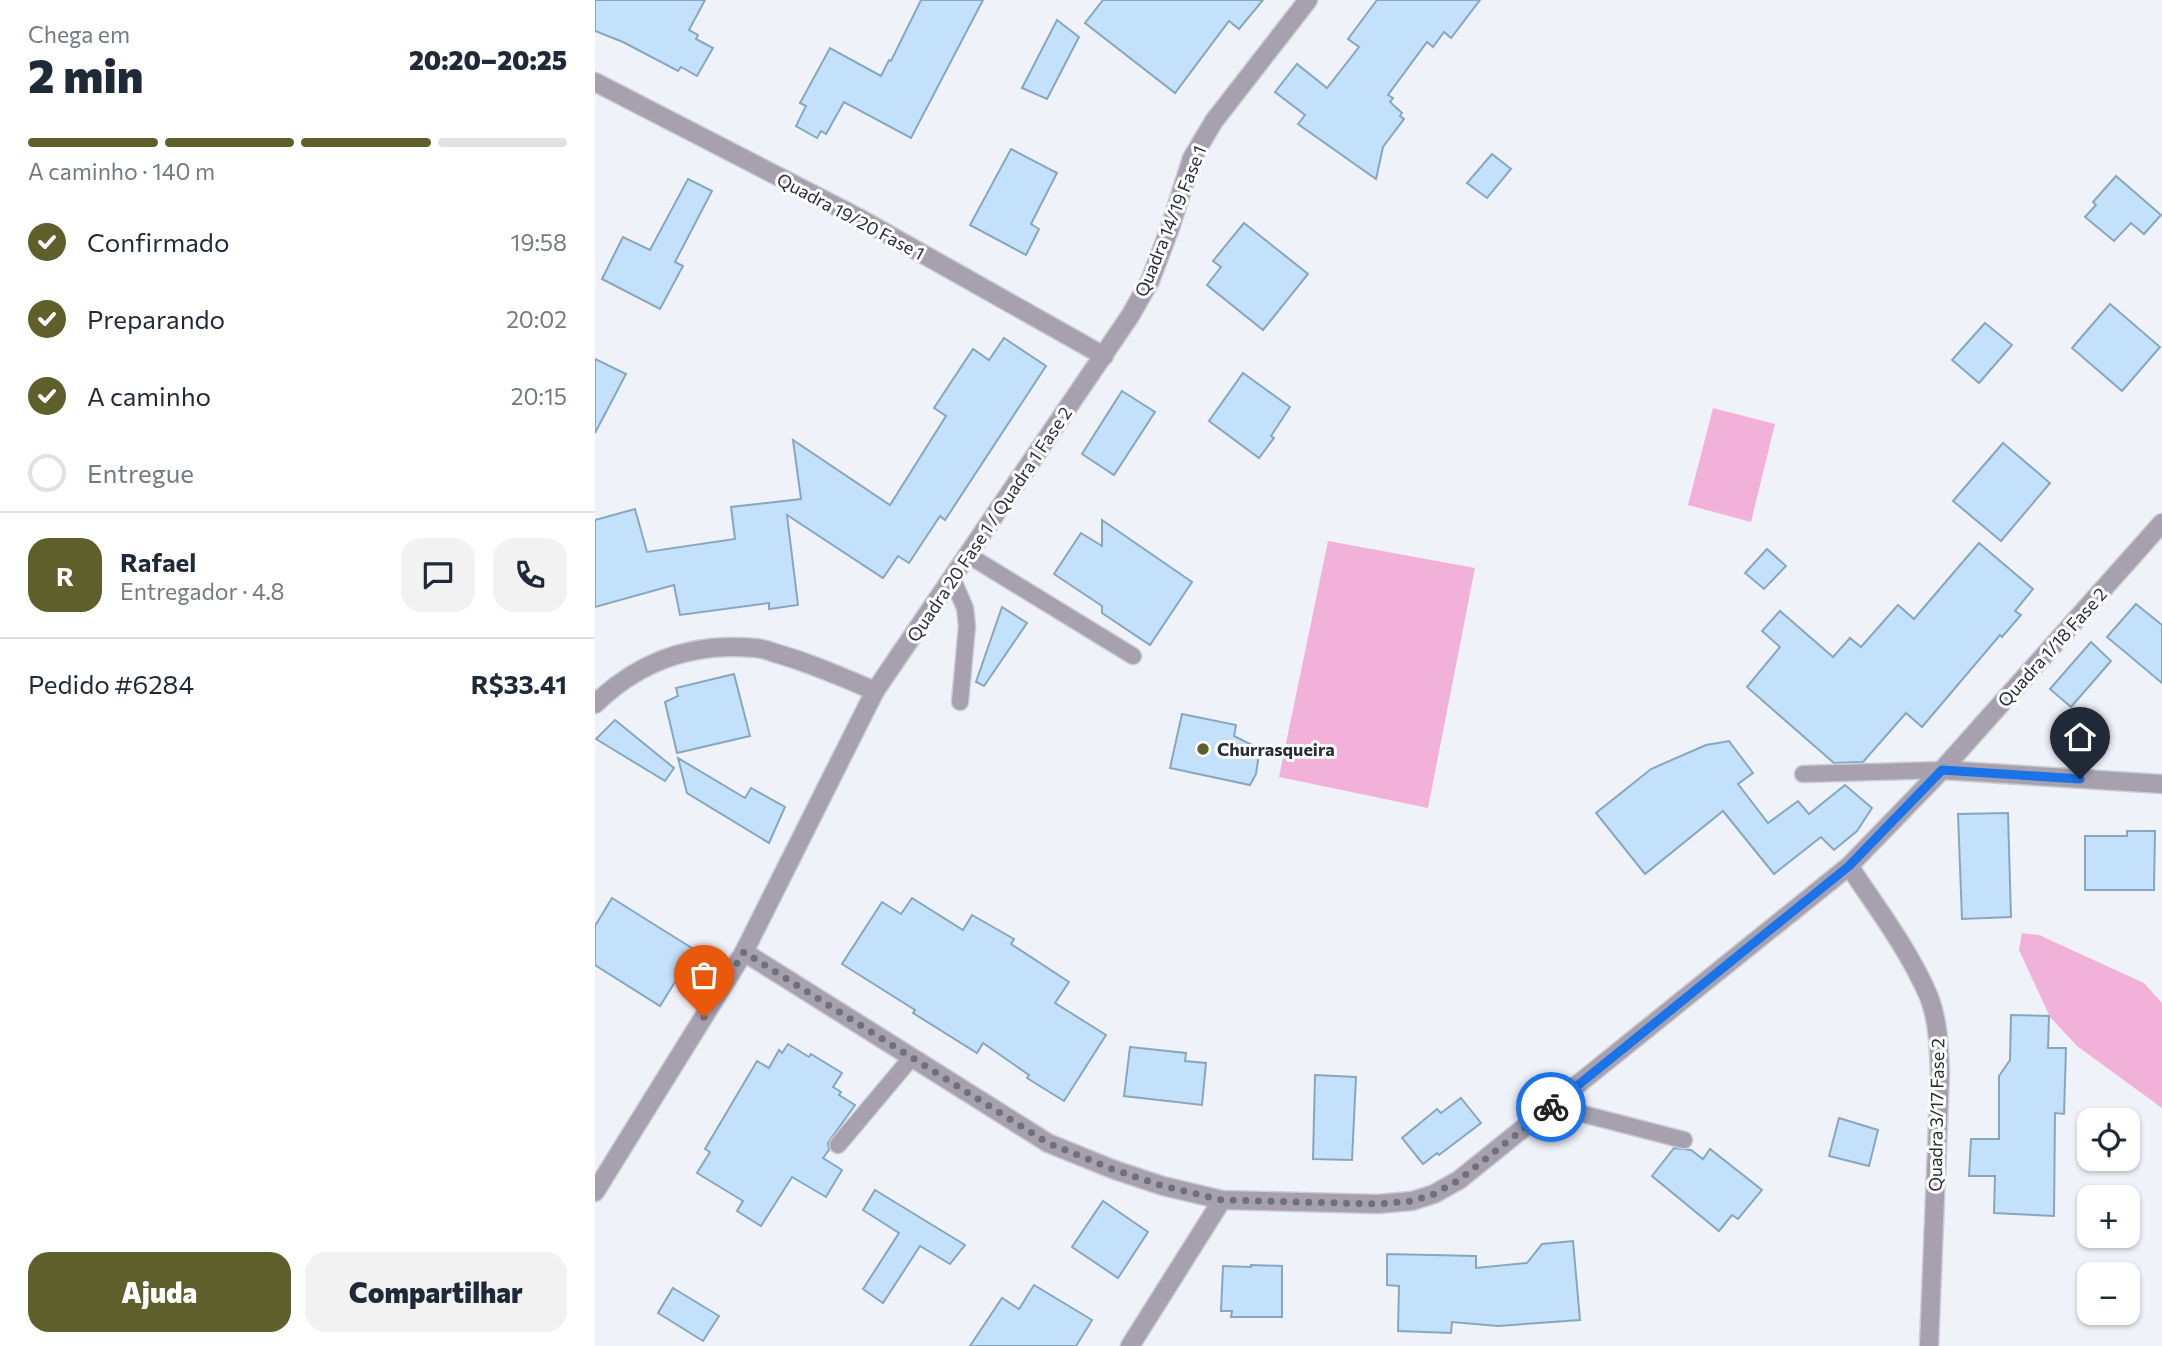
<!DOCTYPE html>
<html lang="pt">
<head>
<meta charset="utf-8">
<style>
	:root { --surface:#fff; --page:#f2f2f3; --text:#1f2937; --muted:#747a83; --line:#e0e1e3; --accent:#5f5f2b }
	body { margin:0; font-family:Commissioner,sans-serif; background:var(--page); color:var(--text); height:100vh; display:flex; flex-direction:column; font-size:26px; white-space:nowrap }
	* { box-sizing:border-box; margin:0 }
	p { font-size:23px; color:var(--muted) }
	.icon { flex:none; width:38px; height:38px; fill:none; stroke:currentColor; stroke-width:2; stroke-linecap:round; stroke-linejoin:round }
	.map { position:relative; flex:1; overflow:hidden }
	.panel { display:flex; flex-direction:column; background:var(--surface); width:595px }
	.panel>* { flex:none }
	.controls { position:absolute; left:1482px; top:1108px; display:grid; gap:14px }
	.controls a { display:grid; place-items:center; width:63px; height:63px; border-radius:14px; background:var(--surface); box-shadow:0 2px 5px #0004; font-size:35px }
	.pin { position:absolute; display:grid; place-items:center; width:60px; height:60px; color:#fff; margin:-72px -30px; border-radius:50% 50% 50% 0; rotate:-45deg; box-shadow:0 0 7px #0007 }
	.pin .icon { rotate:45deg }
	.courier { position:absolute; display:grid; place-items:center; width:70px; height:70px; margin:-35px; border:5px solid #1a73e8; border-radius:50%; background:#fff; color:#222; box-shadow:0 2px 9px #0007 }
	.summary em { font-style:normal; font-weight:800 }
	.summary div { display:flex; flex-direction:column-reverse }
	.summary { display:flex; align-items:center; justify-content:space-between; height:119px; padding:0 28px }
	h1 { font-size:46px; font-weight:800; line-height:52px }
	.bar { display:grid; grid-template-columns:repeat(4,1fr); gap:10px 7px; align-content:center; height:84px; padding:0 28px }
	.bar i { height:9px; border-radius:5px; background:var(--line) }
	.bar .current { background:var(--accent) }
	.bar p { grid-column:span 4 }
	.line { display:flex; align-items:center; gap:18px; padding:0 28px; border-top:2px solid var(--line) }
	.line div { flex:1 }
	.round { display:grid; place-items:center; flex:none; width:74px; height:74px; border-radius:21px; background:var(--page) }
	ol { padding:0 28px; list-style:none }
	li { display:flex; align-items:center; gap:21px; height:77px }
	li p { margin-inline-start:auto }
	li .icon { padding:7px; border-radius:50%; background:var(--accent); color:#fff; stroke-width:4 }
	li:last-child { color:var(--muted) }
	li i { width:38px; height:38px; border:4px solid var(--line); border-radius:50% }
	.cta { display:flex; gap:14px; margin-top:auto; padding:14px 28px }
	.cta a { flex:1; height:80px; border-radius:21px; background:var(--accent); color:#fff; font-size:28px; font-weight:800; line-height:80px; text-align:center }
	.cta a+a { background:var(--page); color:var(--text) }
	main { display:flex; flex:1; min-height:0 }
	.map>svg:first-child { display:block }
	.green { fill:#f2b1d9 }
	.building { fill:#c3e1fa; stroke:#87a7bf; stroke-width:2 }
	.lines { fill:none; stroke-linecap:round; stroke-linejoin:round }
	.service-casing { stroke:#ccced6; stroke-width:19 }
	.minor-casing { stroke:#ccced6; stroke-width:21 }
	.service { stroke:#a7a0af; stroke-width:16 }
	.minor { stroke:#a7a0af; stroke-width:18 }
	.done { stroke:#6e717c; stroke-width:7; stroke-dasharray:0 12.6 }
	.route { stroke:#1a73e8; stroke-width:9 }
	.poi-dot { fill:#5f5f2b; stroke:#fff; stroke-width:2.5 }
	.labels { text-anchor:middle; dominant-baseline:central; stroke-width:6; stroke-linejoin:round; paint-order:stroke }
	.street-label { font-size:18px; fill:#282b38; stroke:#fff }
	.poi-label { font-size:18px; font-weight:bold; fill:#282b38; stroke:#fff; text-anchor:start }
</style>
</head>
<body>
<main>
<section class="panel">
<div class="summary"><div><h1>2 min</h1><p>Chega em</p></div><em>20:20–20:25</em></div>
<div class="bar"><i class="current"></i><i class="current"></i><i class="current"></i><i></i><p>A caminho · 140 m</p></div>
<ol>
<li><svg class="icon" aria-label="check" viewBox="0 0 24 24"><path d="M5 12l5 5 9-10"/></svg>Confirmado<p>19:58</p></li>
<li><svg class="icon" aria-label="check" viewBox="0 0 24 24"><path d="M5 12l5 5 9-10"/></svg>Preparando<p>20:02</p></li>
<li><svg class="icon" aria-label="check" viewBox="0 0 24 24"><path d="M5 12l5 5 9-10"/></svg>A caminho<p>20:15</p></li>
<li><i></i>Entregue</li>
</ol>
<div class="line" style="height:126px"><b class="round" style="background:var(--accent);color:#fff">R</b><div><b>Rafael</b><p>Entregador · 4.8</p></div><a class="round"><svg class="icon" aria-label="chat" viewBox="0 0 24 24"><path d="M4 5h16v11H9l-5 4z"/></svg></a><a class="round"><svg class="icon" aria-label="phone" viewBox="0 0 24 24"><path d="M5 4h4l2 5-3 2q2 4 5 5l2-3 5 2v4C11 20 4 13 5 4z"/></svg></a></div>
<div class="line" style="height:91px"><div>Pedido #6284</div><b>R$33.41</b></div>
<div class="cta"><a>Ajuda</a><a>Compartilhar</a></div>
</section>
<div class="map">
<svg width="1567" height="1346" viewBox="0 0 1567 1346">
	<rect width="100%" height="100%" fill="#f0f2f9"/>
	<g class="green">
		<path d="M1118,408L1180,424L1156,522L1093,505Z"/>
		<path d="M733,541L880,568L833,808L684,777Z"/>
		<path d="M1427,933L1444,935L1549,983L1567,1003V1108L1482,1046L1455,1017L1424,950Z"/>
	</g>
	<g class="building">
		<path d="M0,0H110L94,30L103,35L101,39L118,48L102,76L86,67L83,71L28,42L0,31Z"/>
		<path d="M326,0H388L316,138L249,102L231,134L226,131L222,138L201,126L211,106L205,103L235,48L286,76L294,60L296,61Z"/>
		<path d="M508,0H668L644,29L634,21L580,93L490,23Z"/>
		<path d="M782,0H885L856,38L849,32L838,47L832,42L793,95L798,98L795,102L807,113L805,116L809,119L788,147L781,179L703,124L710,115L680,92L702,64L732,88L764,47L753,39Z"/>
		<path d="M462,20L484,37L452,99L427,88Z"/>
		<path d="M416,149L462,173L436,224L444,229L431,255L375,225Z"/>
		<path d="M897,154L916,169L892,198L872,183Z"/>
		<path d="M1521,176L1566,215L1549,234L1536,223L1519,241L1490,217L1501,205L1498,202Z"/>
		<path d="M93,179L117,191L80,262L88,266L65,309L7,279L28,237L55,250Z"/>
		<path d="M649,223L713,274L668,330L612,285L626,267L618,261Z"/>
		<path d="M1515,304L1565,347L1527,391L1477,348Z"/>
		<path d="M1390,323L1417,345L1384,383L1357,360Z"/>
		<path d="M409,338L451,366L350,520L345,516L314,563L303,556L288,578L192,515L203,605L174,609V603L85,615L79,585L0,607V520L40,509L52,552L140,539L136,507L206,499L198,440L295,505L351,416L339,408L378,349L394,360Z"/>
		<path d="M0,359L31,374L0,433Z"/>
		<path d="M648,373L695,407L676,436L679,438L664,458L614,421Z"/>
		<path d="M527,391L560,412L519,475L487,454Z"/>
		<path d="M1408,443L1455,483L1406,541L1358,501Z"/>
		<path d="M507,520L597,582L555,645L507,613V606L459,574L486,533L507,546Z"/>
		<path d="M1384,543L1438,589L1420,611L1426,615L1407,637L1405,635L1327,727L1311,713L1268,762L1239,763L1152,687L1185,647L1167,631L1185,611L1238,657L1255,638L1266,647L1303,605L1319,619Z"/>
		<path d="M1172,549L1191,566L1169,589L1150,573Z"/>
		<path d="M1541,604L1567,625V683L1512,637Z"/>
		<path d="M407,607L432,623L389,686L381,682Z"/>
		<path d="M1496,642L1516,661L1476,707L1455,689Z"/>
		<path d="M139,674L155,736L82,753L70,702L83,696L81,688Z"/>
		<path d="M587,714L641,725L639,736L661,747L664,754L661,774L655,785L575,768Z"/>
		<path d="M20,720L79,768L70,781L1,739Z"/>
		<path d="M1134,741L1158,773L1143,784L1173,823L1203,801L1214,814L1250,785L1277,808L1262,831L1239,850L1226,837L1179,874L1128,811L1050,874L1001,813L1056,769L1111,745Z"/>
		<path d="M83,758L150,798L156,788L190,807L174,843L92,793Z"/>
		<path d="M1413,813L1416,917L1367,919L1363,814Z"/>
		<path d="M1532,831H1560L1559,890H1490V836H1532Z"/>
		<path d="M17,898L100,950L65,1006L0,965V926Z"/>
		<path d="M317,898L368,930L377,915L419,939L416,944L474,982L460,1003L511,1035L469,1101L432,1078L434,1075L388,1043L382,1053L318,1013L320,1010L247,964L287,902L306,914Z"/>
		<path d="M1416,1015L1454,1016L1453,1048H1471L1469,1114L1460,1113L1459,1216L1399,1213L1400,1176H1374L1376,1139H1404V1076L1415,1060Z"/>
		<path d="M193,1044L214,1057L216,1054L247,1073L238,1087L246,1092L244,1095L260,1105L233,1143L234,1150L228,1158L247,1170L231,1197L197,1177L166,1226L142,1211L148,1201L102,1173L115,1152L110,1149L162,1061L174,1068L184,1050L187,1053Z"/>
		<path d="M535,1047L591,1053L590,1061L611,1063L607,1105L529,1096Z"/>
		<path d="M720,1075L761,1077L757,1160L718,1159Z"/>
		<path d="M866,1098L886,1123L844,1155L842,1153L828,1164L807,1138L842,1109L846,1113Z"/>
		<path d="M1244,1118L1283,1130L1274,1166L1234,1156Z"/>
		<path d="M1079,1148L1096,1150L1108,1159L1115,1149L1167,1190L1143,1219L1137,1215L1124,1231L1057,1176Z"/>
		<path d="M280,1190L370,1245L355,1264L325,1246L288,1303L268,1289L304,1233L268,1210Z"/>
		<path d="M508,1201L553,1232L523,1278L477,1247Z"/>
		<path d="M978,1241L985,1320L903,1326L857,1322L856,1333L803,1331L804,1286L792,1285V1254L881,1256V1268L932,1263L947,1244Z"/>
		<path d="M656,1265L687,1266V1317H636L637,1311H626L628,1266L656,1267Z"/>
		<path d="M439,1285L497,1320L481,1346H375L407,1298L424,1309Z"/>
		<path d="M78,1288L124,1316L108,1341L63,1313Z"/>
	</g>
	<g class="lines">
		<defs>
			<g id="service">
				<path d="M373,555L538,656"/>
				<path d="M357,578L370,608L372,626L365,702"/>
				<path d="M1208,774L1347,770"/>
				<path d="M957,1106L1089,1140"/>
				<path d="M243,1145L317,1057"/>
			</g>
			<g id="minor">
				<path d="M0,82L264,218L509,356"/>
				<path d="M0,704C45,660 98,642 160,648C166,648 174,651 180,653C215,663 247,677 280,691"/>
				<path d="M1347,770L1567,784"/>
				<path d="M1254,866C1282,908 1314,950 1334,997C1343,1020 1344,1047 1345,1072L1334,1346"/>
				<path d="M149,952L453,1143L517,1169L568,1186L627,1200L783,1204L817,1201L839,1194L864,1180L1254,866L1347,770L1567,523"/>
				<path d="M0,1192L149,952L280,691L535,316L555,281L575,228L597,158L619,121L713,0"/>
				<path d="M535,1346L627,1200"/>
			</g>
		</defs>
		<use href="#service" class="service-casing"/>
		<use href="#minor" class="minor-casing"/>
		<use href="#service" class="service"/>
		<use href="#minor" class="minor"/>
	</g>
	<g class="lines">
		<path class="done" d="M109,1017L149,952L453,1143L517,1169L568,1186L627,1200L783,1204L817,1201L839,1194L864,1180L956,1107"/>
		<path class="route" d="M956,1107L1254,866L1347,770L1485,779"/>
	</g>
	<circle class="poi-dot" cx="608" cy="749" r="7"/>
	<g class="labels">
		<g class="street-label">
			<text transform="translate(256 216) rotate(28)">Quadra 19/20 Fase 1</text>
			<text transform="translate(575 221) rotate(-68)">Quadra 14/19 Fase 1</text>
			<text transform="translate(394 524) rotate(-56)">Quadra 20 Fase 1 / Quadra 1 Fase 2</text>
			<text transform="translate(1457 647) rotate(-48)">Quadra 1/18 Fase 2</text>
			<text transform="translate(1341 1115) rotate(-89)">Quadra 3/17 Fase 2</text>
		</g>
		<g class="poi-label">
			<text x="622" y="749">Churrasqueira</text>
		</g>
	</g>
</svg>
<div class="controls">
<a><svg class="icon" aria-label="locate" viewBox="0 0 24 24"><circle cx="12" cy="12" r="6"/><path d="M12 2v4M12 18v4M2 12h4M18 12h4"/></svg></a>
<a>+</a>
<a>−</a>
</div>
<div class="pin" style="left:109px;top:1017px;background:#ea580c"><svg class="icon" aria-label="bag" viewBox="0 0 24 24"><path d="M5 8h14l-1 12H6zM9 8a3 3 0 0 1 6 0"/></svg></div>
<div class="pin" style="left:1485px;top:779px;background:#1f2937"><svg class="icon" aria-label="home" viewBox="0 0 24 24"><path d="M3 11l9-7 9 7M6 9v11h12V9"/></svg></div>
<div class="courier" style="left:956px;top:1107px"><svg class="icon" aria-label="bike" viewBox="0 0 24 24"><circle cx="6" cy="16" r="4"/><circle cx="18" cy="16" r="4"/><path d="M6 16l4-8h5l3 8M10 8l3 8H6M13 5h3"/></svg></div>
</div>
</main>
</body>
</html>
